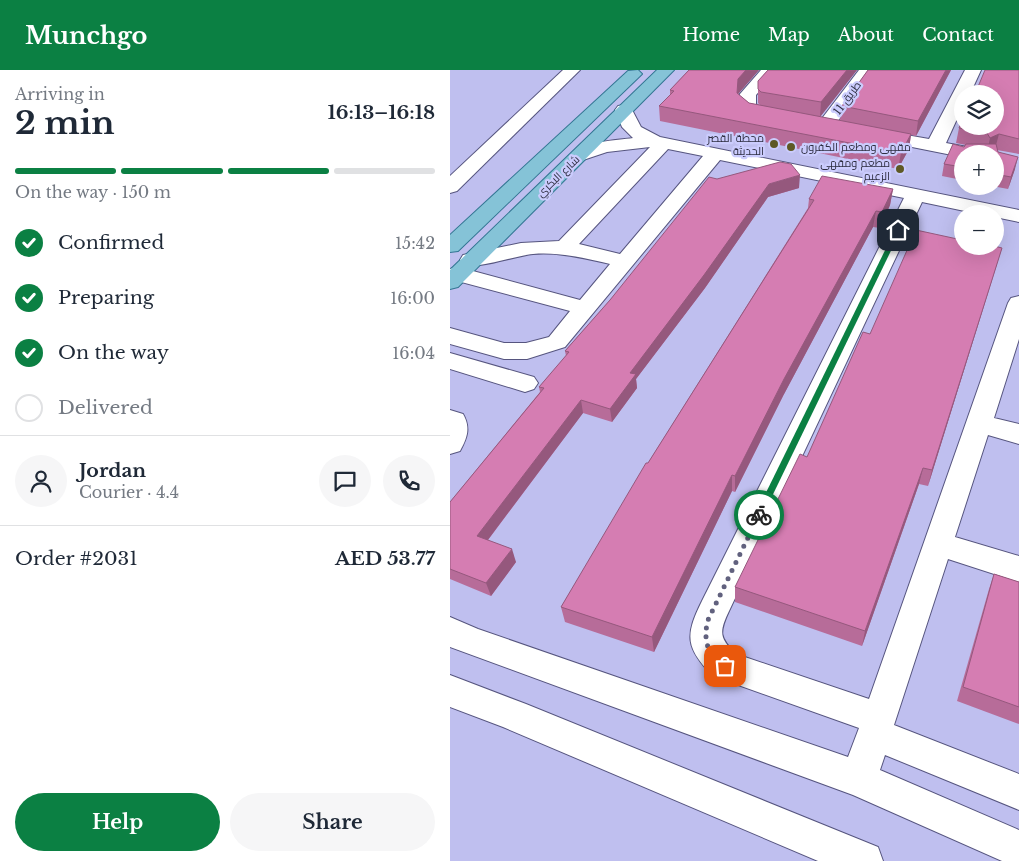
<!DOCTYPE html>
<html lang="en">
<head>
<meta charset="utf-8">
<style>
	:root { --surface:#fff; --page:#f6f6f7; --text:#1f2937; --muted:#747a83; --line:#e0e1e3; --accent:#0b8043 }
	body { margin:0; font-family:"Libre Baskerville",Cairo,serif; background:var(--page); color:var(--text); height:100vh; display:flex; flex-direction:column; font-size:19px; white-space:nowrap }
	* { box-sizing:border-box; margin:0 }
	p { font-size:16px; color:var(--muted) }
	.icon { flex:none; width:28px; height:28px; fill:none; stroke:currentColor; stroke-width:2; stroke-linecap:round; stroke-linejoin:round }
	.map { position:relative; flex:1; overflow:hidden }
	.drawer { display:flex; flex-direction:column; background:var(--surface); width:450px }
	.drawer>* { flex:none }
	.fabs { position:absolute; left:504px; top:15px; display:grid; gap:10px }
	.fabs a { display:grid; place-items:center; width:50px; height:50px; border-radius:50%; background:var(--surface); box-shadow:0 5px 20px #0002; font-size:25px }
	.pin { position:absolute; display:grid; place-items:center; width:42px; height:42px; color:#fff; margin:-21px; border-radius:10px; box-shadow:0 2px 8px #0006 }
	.courier { position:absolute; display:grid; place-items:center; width:50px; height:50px; margin:-25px; border:4px solid #0b8043; border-radius:50%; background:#fff; color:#222; box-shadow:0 1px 6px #0007 }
	.overview em { font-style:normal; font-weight:700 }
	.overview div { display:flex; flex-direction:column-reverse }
	.overview { display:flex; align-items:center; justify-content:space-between; height:85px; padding:0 15px }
	h1 { font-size:32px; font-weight:700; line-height:38px }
	.bar { display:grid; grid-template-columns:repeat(4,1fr); gap:8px 5px; align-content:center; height:60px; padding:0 15px }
	.bar i { height:6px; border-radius:4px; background:var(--line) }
	.bar .active { background:var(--accent) }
	.bar p { grid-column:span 4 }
	.line { display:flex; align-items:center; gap:12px; padding:0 15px; border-top:1px solid var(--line) }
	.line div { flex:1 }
	.round { display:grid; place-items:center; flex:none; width:52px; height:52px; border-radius:26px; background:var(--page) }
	ol { padding:0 15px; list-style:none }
	li { display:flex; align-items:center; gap:15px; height:55px }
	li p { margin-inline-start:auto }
	li .icon { padding:5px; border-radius:50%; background:var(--accent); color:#fff; stroke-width:4 }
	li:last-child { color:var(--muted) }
	li i { width:28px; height:28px; border:2px solid var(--line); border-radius:50% }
	.button { display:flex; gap:10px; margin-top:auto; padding:10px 15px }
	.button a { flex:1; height:58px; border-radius:30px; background:var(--accent); color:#fff; font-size:20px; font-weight:700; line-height:58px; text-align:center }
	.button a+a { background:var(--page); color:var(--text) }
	header { display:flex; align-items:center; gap:30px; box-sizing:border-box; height:70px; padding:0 25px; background:var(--accent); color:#fff }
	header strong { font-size:24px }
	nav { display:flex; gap:28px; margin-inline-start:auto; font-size:18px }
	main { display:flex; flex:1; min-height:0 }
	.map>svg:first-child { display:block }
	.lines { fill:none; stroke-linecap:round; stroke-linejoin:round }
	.minor-casing { stroke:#56557f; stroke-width:2 }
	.major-casing { stroke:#327592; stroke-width:2 }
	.minor { fill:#fff; fill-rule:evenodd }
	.major { fill:#85c3d7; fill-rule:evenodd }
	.wall { fill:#b76c99 }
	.shaded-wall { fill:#95587d }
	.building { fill:#d57db2; stroke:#95587d }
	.route { fill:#0b8043 }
	.done { stroke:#61617e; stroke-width:5; stroke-dasharray:0 9 }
	.poi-dot { fill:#5e5925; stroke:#cbccfd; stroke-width:2 }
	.labels { text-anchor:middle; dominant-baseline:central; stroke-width:4.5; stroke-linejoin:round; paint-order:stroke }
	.far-street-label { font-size:11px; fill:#2e2e41; stroke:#cbccfd }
	.far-poi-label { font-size:11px; fill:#2e2e41; stroke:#cbccfd; text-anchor:end }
</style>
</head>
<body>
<header>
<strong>Munchgo</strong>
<nav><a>Home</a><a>Map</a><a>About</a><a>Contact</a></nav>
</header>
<main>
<section class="drawer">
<div class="overview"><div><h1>2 min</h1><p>Arriving in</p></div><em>16:13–16:18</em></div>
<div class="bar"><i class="active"></i><i class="active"></i><i class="active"></i><i></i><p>On the way · 150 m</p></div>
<ol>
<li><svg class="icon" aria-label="check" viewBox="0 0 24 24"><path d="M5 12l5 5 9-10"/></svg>Confirmed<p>15:42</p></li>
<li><svg class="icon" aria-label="check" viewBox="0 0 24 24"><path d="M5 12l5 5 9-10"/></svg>Preparing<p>16:00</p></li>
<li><svg class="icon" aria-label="check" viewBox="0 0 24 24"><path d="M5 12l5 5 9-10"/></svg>On the way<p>16:04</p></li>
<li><i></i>Delivered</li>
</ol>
<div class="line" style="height:90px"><a class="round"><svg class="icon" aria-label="person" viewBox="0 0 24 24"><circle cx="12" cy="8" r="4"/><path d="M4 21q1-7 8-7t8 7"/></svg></a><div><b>Jordan</b><p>Courier · 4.4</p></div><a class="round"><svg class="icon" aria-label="chat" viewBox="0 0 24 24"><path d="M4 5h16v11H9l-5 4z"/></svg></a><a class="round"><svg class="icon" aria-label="phone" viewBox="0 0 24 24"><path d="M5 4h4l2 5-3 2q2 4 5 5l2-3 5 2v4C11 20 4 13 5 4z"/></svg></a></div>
<div class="line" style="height:65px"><div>Order #2031</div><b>AED 53.77</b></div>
<div class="button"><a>Help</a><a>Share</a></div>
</section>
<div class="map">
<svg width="569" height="791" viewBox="0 0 569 791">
	<rect width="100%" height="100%" fill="#bfbfef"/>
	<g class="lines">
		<defs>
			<g id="minor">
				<path d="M113,0H130L7,121L0,123V106Z"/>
				<path d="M311,0H328L306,25V34L311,38L334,43L337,47L334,51C320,54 297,48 288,36L290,24Z"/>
				<path d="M409,0H425L382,59L376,60L370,59L367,55Z"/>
				<path d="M515,0H531L520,24H512V38L496,73L533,80L535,84H512V87L422,69L416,68L413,64L416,60L422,59L479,69Z"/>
				<path d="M174,35L180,36L191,57L210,67L569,140V152L545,147V144H529L472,132L279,541C269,562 269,568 286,584L419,629L558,233L561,228L569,226V269L544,348L569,354V374L538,365L505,467L569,486V512L498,489L444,655L569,704V740L435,685L430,700L569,760V791H552L403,725L0,577V547L28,559L398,687L409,658L263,606C235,578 235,565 252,531L454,128L270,90L115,277L77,289H54L0,274V258L54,273H76L99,267L120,241L0,209V199L8,197L130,230L160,194C134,188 110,182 83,184C64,186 29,199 13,195L10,190L13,185L71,173L109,171L200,77L157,82L130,91L123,89L121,85C130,72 168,70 183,68L172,57L165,40L168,36ZM218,79L253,86L170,184L129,174Z"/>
				<path d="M0,283L84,307L88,313L84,319L75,322L0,299Z"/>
				<path d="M0,340L13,344C21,358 17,368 10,381L0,384Z"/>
				<path d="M0,605L76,634L428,777L433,791H368L53,657L0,637Z"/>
			</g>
			<g id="major">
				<path d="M207,0H224L8,217L0,219V200Z"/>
				<path d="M178,1L188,0L192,4L8,181L0,182V165Z"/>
			</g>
		</defs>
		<use href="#minor" class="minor-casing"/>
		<use href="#major" class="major-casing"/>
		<use href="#minor" class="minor"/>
		<use href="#major" class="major"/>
	</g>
	<g class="wall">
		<path d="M239,0H309L288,24L299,33L310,35L308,33V11L318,0H407L370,47L390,50L392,36L418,0H501L466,66L461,65L459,79L448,99L210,51L209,36L220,25V20Z"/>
		<path d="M569,0V84L547,80L548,82L565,99L558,119L542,116H545V84H512V110L492,106L494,94L516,75L506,73L509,58Z"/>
		<path d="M267,109L349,118L318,127L255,218L186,309L187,318L162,352L133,343L38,470L66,492L41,526L0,509V432L90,322L89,317L116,286L115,281Z"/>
		<path d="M443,119L440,135L430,158L423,157L333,326L285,422L282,421L204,582L115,552L111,537L198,393L358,138L359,129Z"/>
		<path d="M547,194L478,416L469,414L412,576L285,532V517L357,387L420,264Z"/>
		<path d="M544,504L569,512V654L507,631L539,519Z"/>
	</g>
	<g class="shaded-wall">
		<path d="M296,0H309L288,24L287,23L288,9Z"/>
		<path d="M397,0H407L370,47L371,32Z"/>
		<path d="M496,0H501L466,66L468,51Z"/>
		<path d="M461,64L459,79L448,99L451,83Z"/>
		<path d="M549,64L545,79L537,83L540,68Z"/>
		<path d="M568,87L565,99L558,119L561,107Z"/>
		<path d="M350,105L349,118L318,127L255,218L186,309L187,318L162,352L160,339L180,303L319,114Z"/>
		<path d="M443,119L440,135L430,158L432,142Z"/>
		<path d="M426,141L423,157L333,326L285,422V406L334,309Z"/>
		<path d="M552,178L547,194L478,416L482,400Z"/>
		<path d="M131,330L133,343L31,479L27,466Z"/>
		<path d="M473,398L469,414L412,576L415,561Z"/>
		<path d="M282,405V421L204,582L202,567Z"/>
		<path d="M62,479L66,492L41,526L36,513Z"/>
	</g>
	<g class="building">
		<path d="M239,0H296L288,9L287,23L299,33L461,64L451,83L209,36L224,21L220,20Z"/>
		<path d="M318,0H397L371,32L311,22L308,19V11Z"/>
		<path d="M418,0H496L468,51L392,36Z"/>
		<path d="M535,0H569V69L549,64L540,68L537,63L509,58L512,51V56H545V24H525Z"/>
		<path d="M503,74L514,77L516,74H546L548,82L568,87L561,107L545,104V84H512V97L494,94Z"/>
		<path d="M330,92L341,94L350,105L319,114L254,205L180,303L186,304L160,339L131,330L27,466L62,479L36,513L0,499V432L94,318L89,317L119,282L115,281L160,230L259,107L267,109Z"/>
		<path d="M372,106L443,119L432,142L426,141L334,309L285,406L282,405L202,567L111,537L196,393H198L364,130L359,129Z"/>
		<path d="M466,160L512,170V176H544L552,178L482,400L473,398L415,561L285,517L350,384L357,387L413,262L420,264Z"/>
		<path d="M544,504L569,512V637L513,617Z"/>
	</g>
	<path class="route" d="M448,158L451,160L313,445L312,447H306L305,445L445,160Z"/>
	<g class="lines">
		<path class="done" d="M275,596C257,579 254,577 257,552L309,445"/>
	</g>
	<g class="poi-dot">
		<circle cx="324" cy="74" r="5"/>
		<circle cx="341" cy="77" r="5"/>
		<circle cx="450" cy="99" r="5"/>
	</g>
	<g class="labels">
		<g class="far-street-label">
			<text transform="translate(397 28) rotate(-54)">طريق 11</text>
			<text transform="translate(108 106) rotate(-44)">شارع البكري</text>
		</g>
		<g class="far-poi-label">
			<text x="314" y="68">محطة القصر<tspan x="314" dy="13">الحديثة</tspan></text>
			<text x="351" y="77" text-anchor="start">مقهى ومطعم الكفرون</text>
			<text x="440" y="93">مطعم ومقهى<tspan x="440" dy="13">الزعيم</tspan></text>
		</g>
	</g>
</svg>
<div class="fabs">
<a><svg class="icon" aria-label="layers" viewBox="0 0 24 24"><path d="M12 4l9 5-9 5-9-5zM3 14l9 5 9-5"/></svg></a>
<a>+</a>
<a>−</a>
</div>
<div class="pin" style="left:275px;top:596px;background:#ea580c"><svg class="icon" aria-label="bag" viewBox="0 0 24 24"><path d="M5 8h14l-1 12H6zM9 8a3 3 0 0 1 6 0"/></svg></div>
<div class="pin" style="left:448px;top:160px;background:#1f2937"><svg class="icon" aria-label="home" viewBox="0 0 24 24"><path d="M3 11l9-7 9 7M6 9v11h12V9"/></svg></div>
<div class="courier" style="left:309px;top:445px"><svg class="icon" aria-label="bike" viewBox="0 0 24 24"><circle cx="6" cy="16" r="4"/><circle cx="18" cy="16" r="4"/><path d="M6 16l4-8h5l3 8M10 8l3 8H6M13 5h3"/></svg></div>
</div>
</main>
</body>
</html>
